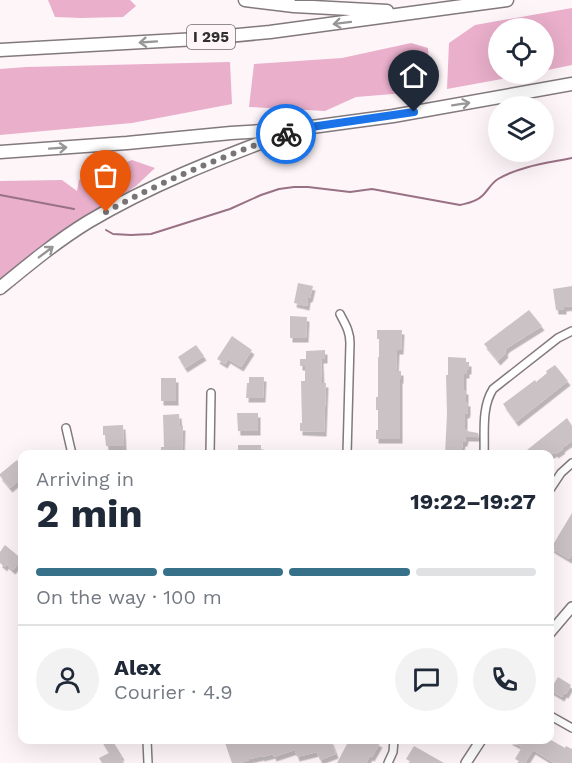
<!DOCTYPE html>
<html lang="en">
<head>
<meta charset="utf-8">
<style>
	:root { --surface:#fff; --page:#f2f2f3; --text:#1f2937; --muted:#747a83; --line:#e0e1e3; --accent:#367089 }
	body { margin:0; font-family:"Work Sans",sans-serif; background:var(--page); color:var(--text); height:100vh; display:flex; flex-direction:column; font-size:22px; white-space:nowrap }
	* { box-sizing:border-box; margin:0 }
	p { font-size:20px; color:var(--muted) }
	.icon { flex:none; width:33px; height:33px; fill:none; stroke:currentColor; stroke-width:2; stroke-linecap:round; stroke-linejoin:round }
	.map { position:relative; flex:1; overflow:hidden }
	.details { position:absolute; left:18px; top:450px; width:536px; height:294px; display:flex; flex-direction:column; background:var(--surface); border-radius:12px; box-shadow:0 6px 24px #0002 }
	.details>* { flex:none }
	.fabs { position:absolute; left:488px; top:18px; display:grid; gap:12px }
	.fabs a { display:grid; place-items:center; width:66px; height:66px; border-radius:50%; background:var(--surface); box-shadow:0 6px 24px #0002; font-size:30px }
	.pin { position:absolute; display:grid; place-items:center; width:51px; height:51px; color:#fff; margin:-62px -26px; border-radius:50% 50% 50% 0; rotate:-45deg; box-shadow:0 0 6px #0007 }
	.pin .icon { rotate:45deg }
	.courier { position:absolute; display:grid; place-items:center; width:60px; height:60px; margin:-30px; border:4px solid #1a73e8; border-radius:50%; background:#fff; color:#222; box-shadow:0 2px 8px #0007 }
	.overview em { font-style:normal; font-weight:700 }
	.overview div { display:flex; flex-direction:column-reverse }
	.overview { display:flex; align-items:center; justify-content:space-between; height:102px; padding:0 18px }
	h1 { font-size:39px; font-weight:700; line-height:45px }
	.bar { display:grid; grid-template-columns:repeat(4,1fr); gap:9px 6px; align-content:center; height:72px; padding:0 18px }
	.bar i { height:8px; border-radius:4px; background:var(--line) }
	.bar .active { background:var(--accent) }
	.bar p { grid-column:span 4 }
	.line { display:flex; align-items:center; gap:15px; padding:0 18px; border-top:2px solid var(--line) }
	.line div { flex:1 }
	.round { display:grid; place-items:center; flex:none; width:63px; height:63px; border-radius:32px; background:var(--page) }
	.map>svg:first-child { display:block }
	.forest { fill:#e9afcb }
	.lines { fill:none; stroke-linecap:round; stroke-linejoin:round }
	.stream { stroke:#997184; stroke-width:2 }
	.building { fill:#cbc2c6; filter:url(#shadow) }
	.street-casing { stroke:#82797d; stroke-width:10 }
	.secondary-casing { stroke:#82797d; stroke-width:12 }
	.highway-casing { stroke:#82797d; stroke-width:15 }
	.street { stroke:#fff; stroke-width:7 }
	.secondary { stroke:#fff; stroke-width:9 }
	.highway { stroke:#fff; stroke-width:12 }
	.oneway { stroke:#989798 }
	.done { stroke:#797477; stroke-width:6; stroke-dasharray:0 10.8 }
	.route { stroke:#1a73e8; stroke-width:8 }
	.labels { text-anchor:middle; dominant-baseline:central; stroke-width:6; stroke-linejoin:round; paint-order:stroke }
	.shield { fill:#fef5f9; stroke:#6f6a6d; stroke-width:1.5 }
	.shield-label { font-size:15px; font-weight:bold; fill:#322f31 }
</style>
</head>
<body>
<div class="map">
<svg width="572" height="763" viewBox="0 0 572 763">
	<defs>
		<filter id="shadow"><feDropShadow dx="2.5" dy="4.5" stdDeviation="0" flood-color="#0004"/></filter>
	</defs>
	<rect width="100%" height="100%" fill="#fef5f9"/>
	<g class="forest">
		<path d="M48,0H130L136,6L123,17L81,18L55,17Z"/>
		<path d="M572,8V65L543,71V28H498V74H529L447,89L449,43L475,25Z"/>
		<path d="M411,43L428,48L430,91L356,97L325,111L249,107L254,64L342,58Z"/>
		<path d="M230,62L232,104L132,123L0,135V69L26,67Z"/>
		<path d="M132,160L155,168L136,186L32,254L0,280V181L62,180L77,191L79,180Z"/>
	</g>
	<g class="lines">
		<g class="stream">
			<path d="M0,195L74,209"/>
			<path d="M106,230L113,234L131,235L151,234L230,209L261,195L279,189L294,187H308L350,192L372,189L460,205C468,203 476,202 482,196C488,191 491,183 498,179C520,166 548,163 572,158"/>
		</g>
	</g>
	<g class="building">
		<path d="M298,283L313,286L310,298H308L307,306L294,303Z"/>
		<path d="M572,286V306L564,307V310H556L553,289Z"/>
		<path d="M529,310L542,326L507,348L505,351L506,353L498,361L484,344Z"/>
		<path d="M290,316L307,317L306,338H290Z"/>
		<path d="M377,330H402L401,350H397L396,371H401V379H400V439H376V430H378V410H376V397H378V357H379V339H377Z"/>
		<path d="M232,336L252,350L241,367L228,359L225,364L217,359Z"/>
		<path d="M196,345L204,356L185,368L178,357Z"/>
		<path d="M325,350V359H321L322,383H326L324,432L300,431V423H302L301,381H305V366H300V359H306V351Z"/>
		<path d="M448,357L466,358V362H469V370H467V374H464V390H466V402H468V411L467,414H465V429H467V431L478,433L479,437H466L465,442H463L461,454H445L447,414L446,375H448Z"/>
		<path d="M555,365L568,381L516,422L503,404L535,380L536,382L547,373L546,371Z"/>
		<path d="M249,377H264L263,398H246L247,383H249Z"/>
		<rect x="161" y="378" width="15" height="23"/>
		<path d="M237,413H258V431H238Z"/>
		<path d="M179,414L180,426H183L182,454H161V447H164L163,415Z"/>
		<path d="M567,418L572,426V441L562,448L563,449L556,454L555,452L552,454H522Z"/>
		<path d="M123,425L124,446H106L105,435H103V426Z"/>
		<rect x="238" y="445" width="23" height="9"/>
		<path d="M17,460L22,466V478L10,488L0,476V474Z"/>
		<path d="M572,513V554L569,559L551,548Z"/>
		<path d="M5,545L22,559L13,570L6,564L5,567L0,563V552Z"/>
		<path d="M558,677L571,685L566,694L564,693L562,697L550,690Z"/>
		<path d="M101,740H112L122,756L120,757L124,763H102L99,758L109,753Z"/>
		<path d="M224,740H331L336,754L320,760L317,752L297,757L295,750L274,757L273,754L262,757V756L249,759V760L240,763H232Z"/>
		<path d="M349,740H374L380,743L372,757L370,756L366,763H337Z"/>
		<path d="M509,740H551L565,748L566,746L572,749V763H554L533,750L525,763H522L515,759L522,747Z"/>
		<path d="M414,746L444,763H413L406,759Z"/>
	</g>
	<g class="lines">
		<defs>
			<g id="street">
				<path d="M340,314C345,324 350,331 350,343L347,454"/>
				<path d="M66,428L72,454"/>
				<path d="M210,454L211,393"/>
				<path d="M484,454C485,433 481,408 493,389L558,338L572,331"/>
				<path d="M549,491L561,473L572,463"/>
				<path d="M549,715L572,728"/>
				<path d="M147,740L148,763"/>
				<path d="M388,763L393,752L394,740"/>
			</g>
			<g id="secondary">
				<path d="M549,634L572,607"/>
				<path d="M466,763L481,740"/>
			</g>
			<g id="highway">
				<path d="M245,0L294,6L387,11"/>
				<path d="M0,50L197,39L270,32L507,0"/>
				<path d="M0,152L127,143L231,133L297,129L393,116L572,84"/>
				<path d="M0,288C28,265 57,241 88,222C150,185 217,159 284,134"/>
			</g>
		</defs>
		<use href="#street" class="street-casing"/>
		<use href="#secondary" class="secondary-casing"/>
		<use href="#highway" class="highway-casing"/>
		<use href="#street" class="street"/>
		<use href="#secondary" class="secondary"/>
		<use href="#highway" class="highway"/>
	</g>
	<defs><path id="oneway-shaft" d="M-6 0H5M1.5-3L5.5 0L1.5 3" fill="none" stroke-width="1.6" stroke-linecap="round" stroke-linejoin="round" transform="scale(1.5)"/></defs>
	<g class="oneway">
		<use href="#oneway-shaft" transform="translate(342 23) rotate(173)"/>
		<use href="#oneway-shaft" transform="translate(148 42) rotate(176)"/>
		<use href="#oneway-shaft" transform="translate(461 104) rotate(-9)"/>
		<use href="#oneway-shaft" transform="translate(58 148) rotate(-4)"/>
		<use href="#oneway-shaft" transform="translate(46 252) rotate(-37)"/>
	</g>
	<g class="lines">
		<path class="done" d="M106,212C164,180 224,156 286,134"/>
		<path class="route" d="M286,134L297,129L414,112"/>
	</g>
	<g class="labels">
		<rect class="shield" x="187" y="25" width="48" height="24" rx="4.5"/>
		<g class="shield-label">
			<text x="211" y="37">I 295</text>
		</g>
	</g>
</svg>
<div class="fabs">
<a><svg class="icon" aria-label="locate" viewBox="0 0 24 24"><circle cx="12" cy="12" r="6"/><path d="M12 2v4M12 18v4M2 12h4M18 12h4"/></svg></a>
<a><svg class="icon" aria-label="layers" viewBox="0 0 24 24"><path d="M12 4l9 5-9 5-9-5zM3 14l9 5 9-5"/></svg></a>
</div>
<div class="pin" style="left:106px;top:212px;background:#ea580c"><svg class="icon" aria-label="bag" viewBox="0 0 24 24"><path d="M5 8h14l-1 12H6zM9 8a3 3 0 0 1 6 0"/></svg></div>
<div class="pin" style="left:414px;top:112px;background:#1f2937"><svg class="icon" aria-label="home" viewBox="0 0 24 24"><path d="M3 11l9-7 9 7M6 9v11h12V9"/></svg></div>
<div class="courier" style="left:286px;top:134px"><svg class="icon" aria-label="bike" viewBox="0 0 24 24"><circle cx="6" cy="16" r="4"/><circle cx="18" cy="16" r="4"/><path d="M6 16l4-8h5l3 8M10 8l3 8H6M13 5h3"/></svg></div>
<section class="details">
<div class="overview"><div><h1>2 min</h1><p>Arriving in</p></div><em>19:22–19:27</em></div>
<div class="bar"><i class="active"></i><i class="active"></i><i class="active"></i><i></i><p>On the way · 100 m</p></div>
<div class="line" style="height:108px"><a class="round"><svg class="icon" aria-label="person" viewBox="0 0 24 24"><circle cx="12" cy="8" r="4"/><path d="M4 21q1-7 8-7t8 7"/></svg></a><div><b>Alex</b><p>Courier · 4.9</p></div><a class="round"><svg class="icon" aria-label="chat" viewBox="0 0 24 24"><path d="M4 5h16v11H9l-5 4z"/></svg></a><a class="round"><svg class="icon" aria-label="phone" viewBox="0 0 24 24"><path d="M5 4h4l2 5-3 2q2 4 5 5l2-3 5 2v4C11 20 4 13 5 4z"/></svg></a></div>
</section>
</div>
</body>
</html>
